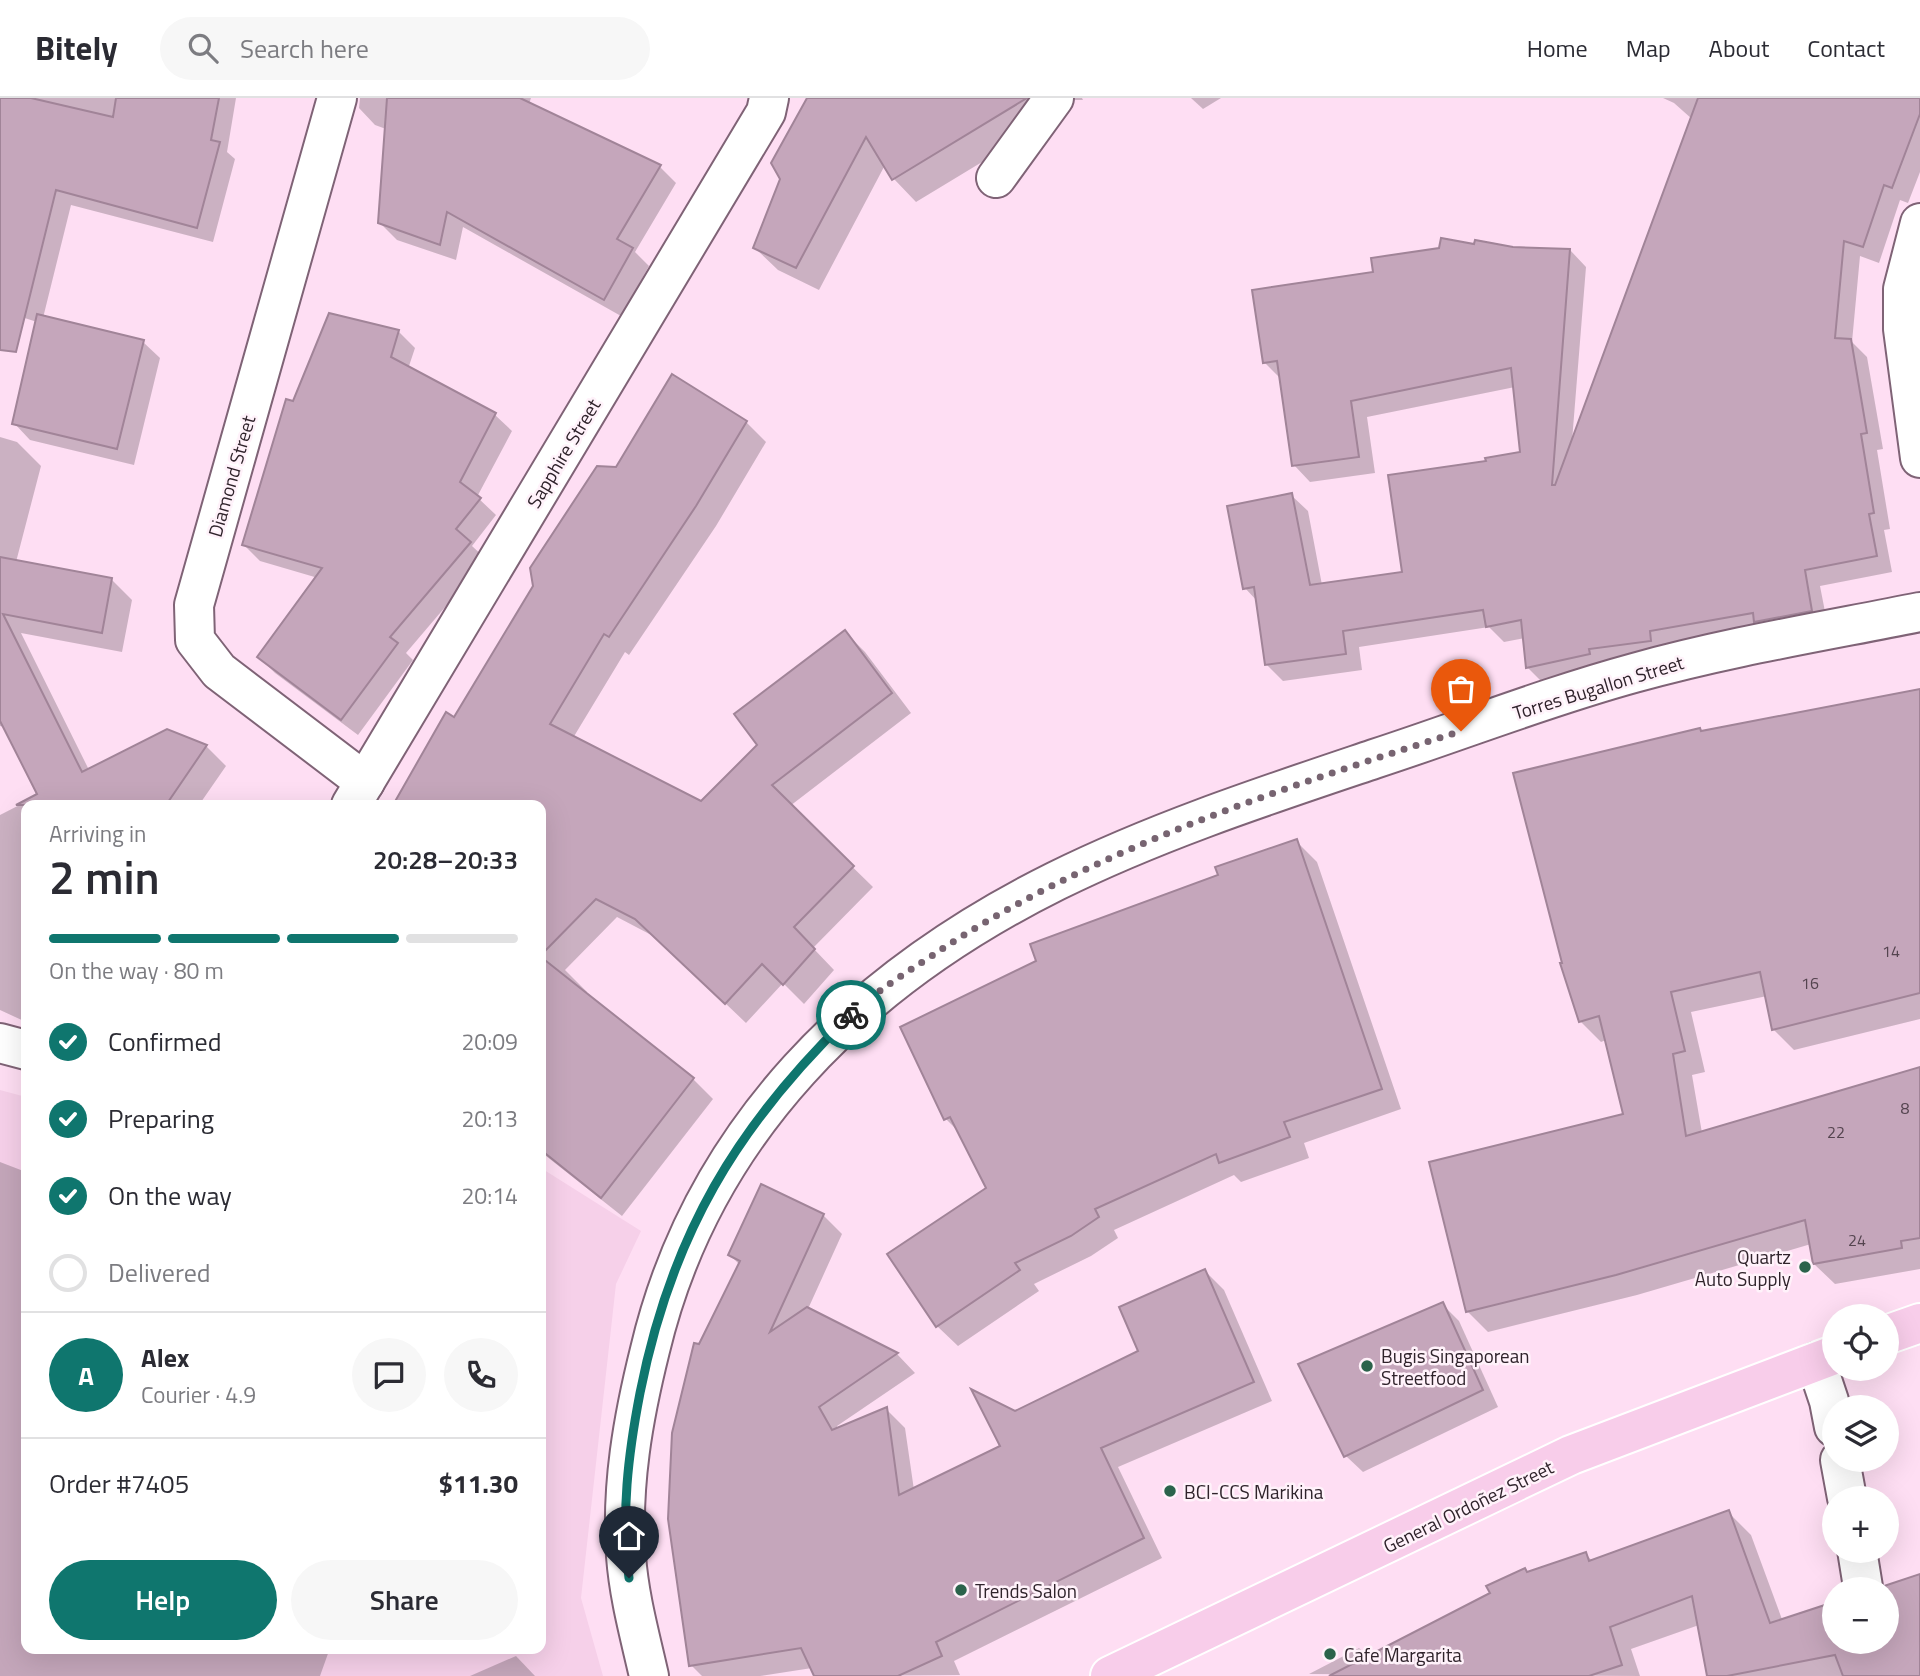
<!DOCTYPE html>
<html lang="en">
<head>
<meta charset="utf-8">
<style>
	:root { --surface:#fff; --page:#f7f7f7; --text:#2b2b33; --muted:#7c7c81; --line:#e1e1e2; --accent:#0f766e }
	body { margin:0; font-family:"Titillium Web",sans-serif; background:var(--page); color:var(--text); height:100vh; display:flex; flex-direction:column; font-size:26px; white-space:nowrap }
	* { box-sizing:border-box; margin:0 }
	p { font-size:23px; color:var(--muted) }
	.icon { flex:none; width:38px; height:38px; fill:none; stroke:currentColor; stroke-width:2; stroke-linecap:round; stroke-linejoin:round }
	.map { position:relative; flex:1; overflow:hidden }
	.sheet { position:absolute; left:21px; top:702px; width:525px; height:854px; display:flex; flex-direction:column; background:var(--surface); border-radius:14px; box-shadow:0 7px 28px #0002 }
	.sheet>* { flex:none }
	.controls { position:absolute; left:1822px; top:1206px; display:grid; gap:14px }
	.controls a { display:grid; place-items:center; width:77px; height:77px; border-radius:50%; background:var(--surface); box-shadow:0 7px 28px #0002; font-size:35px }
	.pin { position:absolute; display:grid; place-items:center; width:60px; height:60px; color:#fff; margin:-72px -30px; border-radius:50% 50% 50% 0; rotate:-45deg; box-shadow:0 0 7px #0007 }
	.pin .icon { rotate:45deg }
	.courier { position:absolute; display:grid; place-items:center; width:70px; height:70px; margin:-35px; border:5px solid #0f766e; border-radius:50%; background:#fff; color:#222; box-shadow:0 2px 9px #0007 }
	.overview em { font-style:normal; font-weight:600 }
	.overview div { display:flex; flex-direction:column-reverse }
	.overview { display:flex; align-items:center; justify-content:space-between; height:119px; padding:0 28px }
	h1 { font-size:46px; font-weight:600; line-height:52px }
	.bar { display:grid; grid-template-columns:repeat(4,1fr); gap:10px 7px; align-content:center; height:84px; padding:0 28px }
	.bar i { height:9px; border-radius:5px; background:var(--line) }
	.bar .current { background:var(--accent) }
	.bar p { grid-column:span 4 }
	.line { display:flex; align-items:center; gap:18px; padding:0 28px; border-top:2px solid var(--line) }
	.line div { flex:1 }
	.round { display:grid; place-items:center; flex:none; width:74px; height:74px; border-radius:37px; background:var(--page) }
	ol { padding:0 28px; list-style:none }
	li { display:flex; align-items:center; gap:21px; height:77px }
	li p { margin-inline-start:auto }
	li .icon { padding:7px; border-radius:50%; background:var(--accent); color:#fff; stroke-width:4 }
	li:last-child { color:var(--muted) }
	li i { width:38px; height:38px; border:4px solid var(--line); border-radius:50% }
	.button { display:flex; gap:14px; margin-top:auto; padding:14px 28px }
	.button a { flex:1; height:80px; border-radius:42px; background:var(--accent); color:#fff; font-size:28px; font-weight:600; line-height:80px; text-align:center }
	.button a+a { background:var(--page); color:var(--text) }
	header { display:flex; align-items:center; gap:42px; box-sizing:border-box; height:98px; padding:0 35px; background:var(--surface); border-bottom:2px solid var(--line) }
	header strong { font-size:33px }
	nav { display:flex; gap:38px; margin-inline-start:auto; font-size:24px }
	.search { width:490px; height:63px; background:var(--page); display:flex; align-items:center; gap:18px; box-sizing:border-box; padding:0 24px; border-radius:38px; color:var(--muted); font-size:26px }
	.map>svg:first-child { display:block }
	.built { fill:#f6d0e9 }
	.shadow { fill:#0003 }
	.building { fill:#c5a6bb; stroke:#a18498; stroke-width:2 }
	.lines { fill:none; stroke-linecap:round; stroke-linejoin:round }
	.minor-casing { stroke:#7f6376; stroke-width:42 }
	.major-casing { stroke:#fff; stroke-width:42 }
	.minor { stroke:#fff; stroke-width:38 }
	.major { stroke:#f8cdea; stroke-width:38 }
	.done { stroke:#776471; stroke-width:7; stroke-dasharray:0 12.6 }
	.route { stroke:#0f766e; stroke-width:9 }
	.poi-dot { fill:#2b634b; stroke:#fff2fa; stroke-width:2.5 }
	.labels { text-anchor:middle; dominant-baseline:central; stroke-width:5; stroke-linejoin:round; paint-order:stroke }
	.number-label { font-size:16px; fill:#54444f }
	.street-label { font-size:19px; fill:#2f232b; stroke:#fff2fa }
	.poi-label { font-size:19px; fill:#2f232b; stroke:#fff2fa; text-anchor:start }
</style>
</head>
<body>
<header>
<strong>Bitely</strong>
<div class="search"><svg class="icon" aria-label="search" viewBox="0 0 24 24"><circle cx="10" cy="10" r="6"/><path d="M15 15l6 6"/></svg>Search here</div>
<nav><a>Home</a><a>Map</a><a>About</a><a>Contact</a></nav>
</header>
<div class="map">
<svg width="1920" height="1578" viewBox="0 0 1920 1578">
	<rect width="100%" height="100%" fill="#fedef3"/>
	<path class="built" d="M0,992L26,999V1550H541V1070L641,1133L616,1186L581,1500L603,1578H0Z"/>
	<g class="shadow">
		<path d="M0,0H236L227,54L235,61L213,144L71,107L43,220L143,244L160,260L134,367L30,342L14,325L37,224L0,212Z"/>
		<path d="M360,0H531L529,6L660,69L676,85L635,154L649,168L621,218L463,129L456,162L397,142L380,125L386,31L375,27L359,10Z"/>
		<path d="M809,0H1082L1083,2H1067L1048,24L916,104L894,81L885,67L819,192L778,172L755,150Z"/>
		<path d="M1191,0H1221L1203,11Z"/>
		<path d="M1663,0H1920V74L1908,105L1900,102L1879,165L1860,158L1852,244L1867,259L1883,351L1877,352L1890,431L1884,432L1892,474L1820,488L1828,529L1544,586L1527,569L1525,540L1504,544L1489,529L1359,549L1362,572L1283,583L1267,567L1258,504L1245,490L1291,397L1308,413L1322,487L1404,475L1488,365L1522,356L1515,289L1367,319L1375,375L1310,384L1294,367L1281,281L1264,264L1375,175L1512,151L1570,152L1586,169L1572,343L1692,21L1674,5Z"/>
		<path d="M331,217L399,234L415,250L408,271L495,317L512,333L477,399L496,417L472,448L486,461L406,555L413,562L358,637L275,575L259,559L318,480L260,463L244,447L294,305Z"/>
		<path d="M746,324L766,344L716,428L629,557L625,554L573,640L701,705L759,647L845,534L865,554L911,615L790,708L873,789L813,850L834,872L804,906L783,885L746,925L657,840L617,819L565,872L587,894L585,896L693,981L713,1001L622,1118L541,1054V707H407L455,621L617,371Z"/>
		<path d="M0,339L17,344L41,368L16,464L112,482L132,502L122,554L21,535L89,672L167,633L206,648L226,668L199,707H26V924L0,912V717L39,697L5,629L0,628Z"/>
		<path d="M1920,593V921L1794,952L1773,931L1767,898L1691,914L1705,974L1692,977L1702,1035L1920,971V1171L1835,1186L1814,1166L1811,1146L1637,1197L1488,1234L1467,1213L1625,1017L1606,942L1601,944L1580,923L1702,635Z"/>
		<path d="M1296,743L1317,764L1401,1011L1304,1045L1309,1060L1241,1084L1234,1077L1114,1132L1118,1140L1091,1158L1034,1186L1039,1193L958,1248L937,1228L988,1091L960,1035L946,1021L1220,778Z"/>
		<path d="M0,1064L26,1074V1550H330L320,1578H0Z"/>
		<path d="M823,1117L842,1136L808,1211L897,1256L915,1275L837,1328L838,1332L886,1311L905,1330L914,1392L1002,1349L1015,1315L1140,1254L1205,1173L1224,1192L1272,1303L1118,1369L1162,1460L954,1563L960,1577L816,1578L812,1570L760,1578H702L691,1567L700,1248L740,1167L730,1157Z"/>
		<path d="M1442,1206L1459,1223L1498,1309L1363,1374L1346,1358Z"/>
		<path d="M1728,1414L1751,1437L1783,1524L1834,1507V1544H1886L1920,1478V1578H1708L1699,1527L1631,1551L1640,1578L1309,1576L1359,1550L1369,1559L1528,1476L1586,1456L1593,1464Z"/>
		<path d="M516,1558L535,1578H470Z"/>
	</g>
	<g class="building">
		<path d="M0,0H31L113,19L116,0H219L211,42L220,44L197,130L56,92L16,254L0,252Z"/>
		<path d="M387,0H520L661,67L617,141L633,150L604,202L447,114L440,147L378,125Z"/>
		<path d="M807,0H1027L892,82L866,39L796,170L753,150L780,81L771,65Z"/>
		<path d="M1698,0H1920V16L1892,90L1884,87L1863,149L1844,143L1835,240L1851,241L1867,335L1861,336L1874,415L1869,416L1877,458L1805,472L1812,513L1754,524L1753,515L1650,533L1651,543L1589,551L1590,556L1526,570L1521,522L1486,529L1483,512L1343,533L1346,556L1265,567L1254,489L1243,491L1227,408L1292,395L1310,487L1402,474L1388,377L1486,363L1485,360L1520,354L1511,270L1351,303L1359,359L1292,368L1277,263L1263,265L1252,192L1373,174L1371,160L1439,150L1441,140L1474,146L1475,142L1513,149L1570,151L1552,387H1555Z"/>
		<path d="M329,215L399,232L391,259L496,315L460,384L481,400L456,431L471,444L390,539L398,545L341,622L257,559L322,470L242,447L286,301L293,303Z"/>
		<path d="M37,216L144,242L117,351L12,326Z"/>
		<path d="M672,276L747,323L696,408L609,539L604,536L550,626L701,703L757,647L734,616L845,532L892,595L772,687L854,768L794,829L815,851L783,887L762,866L725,906L635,821L596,801L541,857V707H393L446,614L454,619L533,488L530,470L597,368L616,369Z"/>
		<path d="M0,459L112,480L102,535L3,516L82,674L167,631L207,647L166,707H16L37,696L0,623Z"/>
		<path d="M1920,591V895L1772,932L1760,874L1671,894L1685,953L1673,956L1686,1038L1920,969V1140L1901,1143L1902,1150L1813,1166L1805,1122L1616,1177L1466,1214L1429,1064L1623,1016L1599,918L1579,924L1560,865H1562L1513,675L1700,630L1701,633Z"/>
		<path d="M1297,741L1382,991L1284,1024L1290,1039L1219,1065L1216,1056L1095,1111L1099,1119L1071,1138L1015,1165L1020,1172L936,1229L887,1156L986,1090L950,1019L944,1022L900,929L1036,863L1030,846L1218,777L1215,769Z"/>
		<path d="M541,859L694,980L601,1100L541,1052Z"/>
		<path d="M761,1086L824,1116L770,1234L807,1209L898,1255L819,1309L832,1332L887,1309L899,1397L1000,1348L971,1291L1015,1313L1138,1253L1119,1209L1205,1171L1254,1284L1101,1350L1144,1440L936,1544L942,1558L898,1578H814L801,1550L689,1568L668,1421L672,1335L694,1245L699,1246L740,1163L728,1157Z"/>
		<path d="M1443,1204L1483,1292L1344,1359L1298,1266Z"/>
		<path d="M1729,1412L1770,1525L1834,1504V1544H1886L1884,1488L1920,1476V1578H1843L1835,1557L1727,1578H1707L1692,1498L1610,1529L1622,1567L1589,1578H1329L1490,1495L1486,1488L1525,1470L1527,1474L1586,1454L1589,1463Z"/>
	</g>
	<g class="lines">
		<defs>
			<g id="minor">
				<path d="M337,0L194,507L195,542L219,573L365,684"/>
				<path d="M996,80L1054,0"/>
				<path d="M1920,125L1903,191V231L1920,360"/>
				<path d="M351,707L766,14L769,0"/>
				<path d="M0,945L26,952"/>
				<path d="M1816,1264L1829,1303L1834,1329"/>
				<path d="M1840,1362L1847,1400"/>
				<path d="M1857,1452L1863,1489"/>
				<path d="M649,1578C640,1538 629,1499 626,1458C621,1388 633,1320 650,1252C702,1033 859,881 1056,783C1157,733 1267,697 1374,661C1460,633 1546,599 1634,575C1727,549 1825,533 1920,514"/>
			</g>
			<g id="major">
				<path d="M1886,1237L1920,1225"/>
				<path d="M1110,1578L1571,1357L1834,1257"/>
			</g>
		</defs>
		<use href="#minor" class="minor-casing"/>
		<use href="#major" class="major-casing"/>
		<use href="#minor" class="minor"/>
		<use href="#major" class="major"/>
	</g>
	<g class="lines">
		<path class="done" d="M851,917C878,891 914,870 945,849C1103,747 1283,690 1461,633"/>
		<path class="route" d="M629,1480C621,1416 628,1357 640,1295C671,1138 736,1028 851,917"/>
	</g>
	<g class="poi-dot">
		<circle cx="1805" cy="1169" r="7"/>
		<circle cx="1367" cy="1268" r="7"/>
		<circle cx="1170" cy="1393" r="7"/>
		<circle cx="961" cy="1492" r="7"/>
		<circle cx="1330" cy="1556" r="7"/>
	</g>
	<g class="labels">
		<g class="number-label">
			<text x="1891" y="853">14</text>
			<text x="1810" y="885">16</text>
			<text x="1905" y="1010">8</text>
			<text x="1836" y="1034">22</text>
			<text x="1857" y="1142">24</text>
		</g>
		<g class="street-label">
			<text transform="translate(563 355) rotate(-59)">Sapphire Street</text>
			<text transform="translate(231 378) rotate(-74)">Diamond Street</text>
			<text transform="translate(1598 589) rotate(-17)">Torres Bugallon Street</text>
			<text transform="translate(1468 1408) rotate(-26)">General Ordoñez Street</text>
		</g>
		<g class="poi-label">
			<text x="1791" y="1158" text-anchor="end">Quartz<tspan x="1791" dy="22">Auto Supply</tspan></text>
			<text x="1381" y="1257">Bugis Singaporean<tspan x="1381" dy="22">Streetfood</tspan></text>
			<text x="1184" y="1393">BCI-CCS Marikina</text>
			<text x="975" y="1492">Trends Salon</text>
			<text x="1344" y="1556">Cafe Margarita</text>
		</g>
	</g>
</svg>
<div class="controls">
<a><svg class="icon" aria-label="locate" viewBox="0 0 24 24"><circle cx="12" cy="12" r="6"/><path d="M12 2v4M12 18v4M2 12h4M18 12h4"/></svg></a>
<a><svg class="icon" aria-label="layers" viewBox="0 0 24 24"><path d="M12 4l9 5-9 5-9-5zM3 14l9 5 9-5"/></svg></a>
<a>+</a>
<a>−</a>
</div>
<div class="pin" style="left:1461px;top:633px;background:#ea580c"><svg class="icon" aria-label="bag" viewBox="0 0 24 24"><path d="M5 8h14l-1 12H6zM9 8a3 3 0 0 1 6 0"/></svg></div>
<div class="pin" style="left:629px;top:1480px;background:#1f2937"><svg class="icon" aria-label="home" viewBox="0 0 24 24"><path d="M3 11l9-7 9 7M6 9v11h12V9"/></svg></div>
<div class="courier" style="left:851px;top:917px"><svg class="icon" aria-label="bike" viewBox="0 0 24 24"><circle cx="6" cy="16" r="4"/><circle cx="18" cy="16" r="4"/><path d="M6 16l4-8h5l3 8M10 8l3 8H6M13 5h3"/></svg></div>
<section class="sheet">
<div class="overview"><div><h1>2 min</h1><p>Arriving in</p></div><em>20:28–20:33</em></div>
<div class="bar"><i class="current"></i><i class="current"></i><i class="current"></i><i></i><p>On the way · 80 m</p></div>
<ol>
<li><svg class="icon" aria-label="check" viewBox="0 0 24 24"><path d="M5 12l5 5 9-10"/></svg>Confirmed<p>20:09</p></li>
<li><svg class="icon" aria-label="check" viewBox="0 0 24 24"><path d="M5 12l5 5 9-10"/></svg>Preparing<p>20:13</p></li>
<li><svg class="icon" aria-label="check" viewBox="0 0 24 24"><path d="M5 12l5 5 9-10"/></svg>On the way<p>20:14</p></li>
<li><i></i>Delivered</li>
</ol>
<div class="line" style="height:126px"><b class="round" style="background:var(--accent);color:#fff">A</b><div><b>Alex</b><p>Courier · 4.9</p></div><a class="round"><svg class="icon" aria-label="chat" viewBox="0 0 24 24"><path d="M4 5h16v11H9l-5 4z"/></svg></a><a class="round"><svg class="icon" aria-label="phone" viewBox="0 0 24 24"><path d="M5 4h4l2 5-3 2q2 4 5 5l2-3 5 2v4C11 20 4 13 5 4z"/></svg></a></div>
<div class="line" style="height:91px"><div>Order #7405</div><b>$11.30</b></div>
<div class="button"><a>Help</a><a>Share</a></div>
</section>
</div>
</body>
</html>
